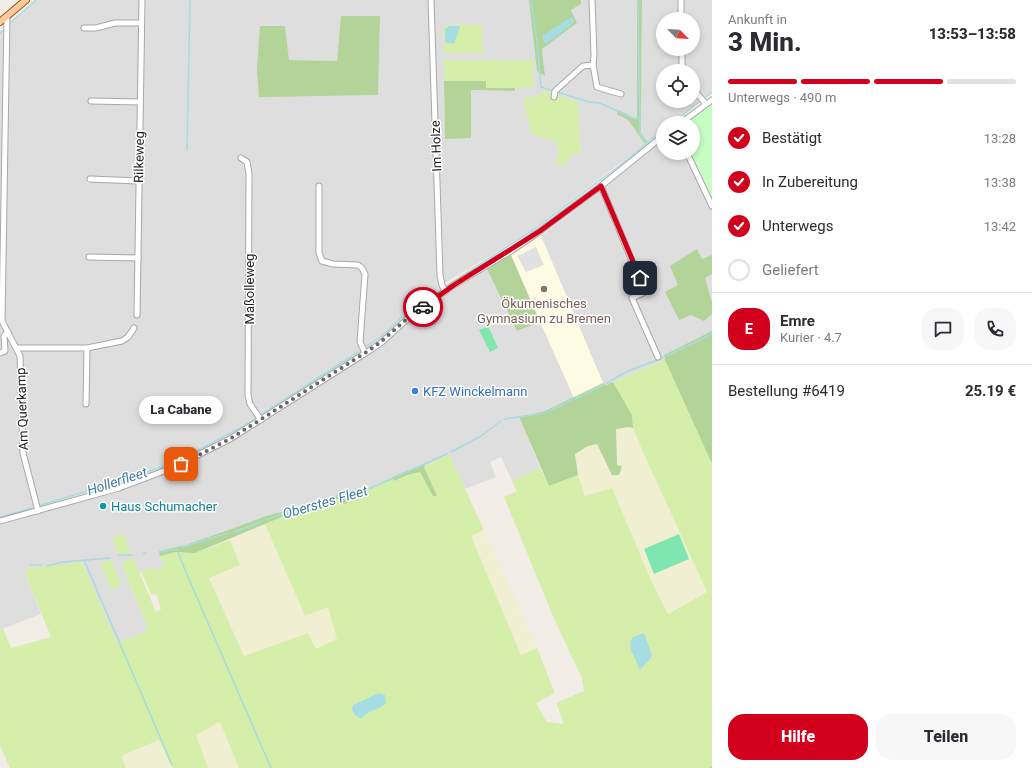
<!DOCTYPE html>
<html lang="de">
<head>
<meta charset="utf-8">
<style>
	:root { --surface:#fff; --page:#f7f7f7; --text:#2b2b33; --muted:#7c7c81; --line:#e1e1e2; --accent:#d2001c }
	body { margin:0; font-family:Roboto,sans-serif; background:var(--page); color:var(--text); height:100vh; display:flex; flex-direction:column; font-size:15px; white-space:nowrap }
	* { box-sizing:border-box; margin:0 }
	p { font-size:13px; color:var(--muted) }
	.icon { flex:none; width:22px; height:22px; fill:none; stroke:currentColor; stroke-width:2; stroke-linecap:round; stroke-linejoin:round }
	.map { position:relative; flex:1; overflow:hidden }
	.sheet { display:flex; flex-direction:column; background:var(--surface); width:320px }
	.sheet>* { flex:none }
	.needle { width:26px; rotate:114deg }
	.buttons { position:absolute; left:656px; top:12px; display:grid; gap:8px }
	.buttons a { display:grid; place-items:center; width:44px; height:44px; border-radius:50%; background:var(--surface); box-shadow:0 2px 6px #0003; font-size:20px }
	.pin { position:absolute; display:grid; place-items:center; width:34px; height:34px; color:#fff; margin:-17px; border-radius:8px; box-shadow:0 2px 6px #0006 }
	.courier { position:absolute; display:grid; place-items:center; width:40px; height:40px; margin:-20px; border:3px solid #d2001c; border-radius:50%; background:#fff; color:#222; box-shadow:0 1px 5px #0007 }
	.bubble { position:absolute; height:28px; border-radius:14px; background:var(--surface); box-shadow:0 2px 6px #0003; font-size:13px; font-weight:800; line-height:28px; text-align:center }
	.summary em { font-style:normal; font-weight:800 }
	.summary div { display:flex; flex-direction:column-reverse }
	.summary { display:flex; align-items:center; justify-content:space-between; height:68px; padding:0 16px }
	h1 { font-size:26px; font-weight:800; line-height:30px }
	.bar { display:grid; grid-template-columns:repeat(4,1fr); gap:6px 4px; align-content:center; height:48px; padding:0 16px }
	.bar i { height:5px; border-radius:3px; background:var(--line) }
	.bar .selected { background:var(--accent) }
	.bar p { grid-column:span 4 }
	.line { display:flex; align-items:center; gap:10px; padding:0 16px; border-top:1px solid var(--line) }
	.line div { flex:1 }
	.round { display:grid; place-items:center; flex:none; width:42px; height:42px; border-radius:16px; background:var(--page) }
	ol { padding:0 16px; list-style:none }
	li { display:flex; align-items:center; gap:12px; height:44px }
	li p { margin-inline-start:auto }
	li .icon { padding:4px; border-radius:50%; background:var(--accent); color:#fff; stroke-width:4 }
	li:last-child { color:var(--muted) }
	li i { width:22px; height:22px; border:2px solid var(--line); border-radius:50% }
	.button { display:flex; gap:8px; margin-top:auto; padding:8px 16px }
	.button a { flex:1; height:46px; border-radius:16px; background:var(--accent); color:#fff; font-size:16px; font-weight:800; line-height:46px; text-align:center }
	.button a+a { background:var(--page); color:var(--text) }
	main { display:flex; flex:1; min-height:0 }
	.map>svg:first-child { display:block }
	.residential { fill:#dfdede; fill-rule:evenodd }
	.education { fill:#fffbe3 }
	.farmland { fill:#f1efd2 }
	.grass { fill:#d5efaa }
	.forest { fill:#b2d499 }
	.park { fill:#c6fdc3 }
	.pitch { fill:#80e6b1 }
	.parking { fill:#e1e1e1 }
	.water { fill:#a5dde2 }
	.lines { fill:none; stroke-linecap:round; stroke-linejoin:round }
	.stream { stroke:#a5dde2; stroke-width:1.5 }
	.minor-casing { stroke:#a8a8a8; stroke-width:7 }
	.major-casing { stroke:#9e5400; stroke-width:8 }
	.minor { stroke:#fff; stroke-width:5 }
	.major { stroke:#ffc99f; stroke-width:6 }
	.done { stroke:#6a6866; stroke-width:4; stroke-dasharray:0 7.2 }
	.route { stroke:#d2001c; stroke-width:5 }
	.education-dot { fill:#8d6e63; stroke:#fff; stroke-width:1.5 }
	.shop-dot { fill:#3f7fe0; stroke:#fff; stroke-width:1.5 }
	.culture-dot { fill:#0f9aa8; stroke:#fff; stroke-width:1.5 }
	.labels { text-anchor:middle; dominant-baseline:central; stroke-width:3; stroke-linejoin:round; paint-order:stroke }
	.street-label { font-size:13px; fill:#212121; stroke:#fff }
	.education-label { font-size:13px; fill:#785e54; stroke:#fff }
	.shop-label { font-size:13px; fill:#366cbe; stroke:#fff; text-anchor:start }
	.culture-label { font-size:13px; fill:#0d838f; stroke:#fff; text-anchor:start }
	.water-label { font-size:14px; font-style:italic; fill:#3d7ca0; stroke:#fff }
</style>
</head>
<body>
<main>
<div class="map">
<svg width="712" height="768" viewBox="0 0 712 768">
	<rect width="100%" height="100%" fill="#f2ede7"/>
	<g class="residential">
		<path d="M37,0H529L535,53L545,76L542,49L577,23L571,10L581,4V0H637V117L635,118L618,110L628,120L645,144L537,226L515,241L445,283L450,292L487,269L517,331L540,322L574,398L545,411L519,417L540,468L512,481L501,457L490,462L496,477L465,489L448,454L426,466L422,464L381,484L363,491L353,490L301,507L266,516L231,529L185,545L159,551L165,566L154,571L152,567L140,573L133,558L121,563L148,628L145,632L117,643L82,563L29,568L25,573L41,614L0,630V32ZM285,26L289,60L337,61L257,70ZM444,61L533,88H515V91L470,90L445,139ZM542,94L579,133L581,152L571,155L559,153L556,141L523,100Z"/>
		<path d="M642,0H712V92L672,123H663V130L648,142L641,133ZM663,19H693V49H663ZM663,71H693V101H663Z"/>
		<path d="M663,140V153H689L712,199V330L706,334L664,355L665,360L606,385L603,383L541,236L607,186Z"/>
	</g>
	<path class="education" d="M541,236L603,383L574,398L511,255Z"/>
	<g class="farmland">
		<path d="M628,427L633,428L707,592L668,614L651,580L612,488L584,496L577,469L575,454L588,446L597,444L612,475L622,466L617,465L616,429Z"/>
		<path d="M265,524L305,616L328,606L337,639L316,650L308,633L244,656L209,577L240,565L230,540Z"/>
		<path d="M484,530L537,648L521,655L470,536Z"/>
		<path d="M220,722L239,768H208L196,735Z"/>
		<path d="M159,740L172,768H126L122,758L125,754Z"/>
	</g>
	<g class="grass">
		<path d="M443,25H482L483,53H444Z"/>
		<path d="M444,60H533V88H486V81H444Z"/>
		<path d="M543,90L578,102L581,153L571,155L565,166L554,163L559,153L556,141L532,135L523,99L542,94Z"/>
		<path d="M665,360L712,464V768H239L220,722L196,735L208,768H172L159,740L125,754L122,758L126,768H10L0,746V630L3,628L11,648L51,637L25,573L29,568L82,562L117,643L145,632L148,628L121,563L133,557L156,612L161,609L156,594L152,595L141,572L153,567L155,571L165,566L160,556L176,552L195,553L230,540L240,565L209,578L244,656L308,633L316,649L337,639L328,607L305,616L265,524C287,515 310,506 334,500C344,497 355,499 365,495L363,491L381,484L392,477L394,481L407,475L420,471L433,496H437L424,467L449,454L484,530L471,536L521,655L537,648L554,691L553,694L536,703L547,722L564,724L556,703L584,691L582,678L555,621L504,497L517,491L512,481L540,468L549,486L578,475L585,496L612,488L651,580L668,614L707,592L643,452L633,428L632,415L613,382Z"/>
		<path d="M123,533L131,553L118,554L112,538Z"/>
		<path d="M111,560L121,583L120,585L111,590L100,563Z"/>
	</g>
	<g class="forest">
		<path d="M529,0H581V4L571,10L577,23L542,49L545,76L537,71Z"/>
		<path d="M637,0H642L641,133L648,142L645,144L628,120L617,114L618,110L635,118L637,117Z"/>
		<path d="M341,16H380L378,95L259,97L257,70L260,26H285L289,60L337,61Z"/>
		<path d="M444,81H486V88H515V91L471,90V138L445,139Z"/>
		<path d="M697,249L702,259L712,255V274L705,278L712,302V314L704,321L691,315L679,320L665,292L678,285L670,266Z"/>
		<path d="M511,255L540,322L517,331L487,269Z"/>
		<path d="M712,330V464L665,360L664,355L706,334Z"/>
		<path d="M613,382L632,415L633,428L628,427L616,429L617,465L622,466L619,475H612L597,444L588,446L575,454L578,475L549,486L519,417L545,411L603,383L606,385Z"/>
		<path d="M423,464L426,466L424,467L437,496H433L420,472L407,475L394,481L392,477Z"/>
		<path d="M353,490L363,491L365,495L345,504L338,499L316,505L284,516L195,553L176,552L160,556L159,551L185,545L231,529L266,516L301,507Z"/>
	</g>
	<path class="park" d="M712,102V199L689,153H693V123H685Z"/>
	<g class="pitch">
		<path d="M488,326L498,348L490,352L479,330Z"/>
		<path d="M679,534L689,559L654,574L644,549Z"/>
	</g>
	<path class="parking" d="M536,247L544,265L526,272L517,256Z"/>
	<g class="water">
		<path d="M573,16L574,22L560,34L545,44L542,36Z"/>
		<path d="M449,26H459L460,27L454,44L448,43L445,42V29Z"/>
		<path d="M644,633L652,655L650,659L640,670L631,650L630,642L633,637Z"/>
		<path d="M379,693L385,695L386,703C379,711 371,708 362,718H359L354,714L352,709L353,705Z"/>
	</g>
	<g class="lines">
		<g class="stream">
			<path d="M531,0L537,41L541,87L589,102L600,103L635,119L639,118"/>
			<path d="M638,0L640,134L647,143"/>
			<path d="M9,24L36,0"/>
			<path d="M0,33L5,29"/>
			<path d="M706,97L712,92"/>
			<path d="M673,123L699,102"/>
			<path d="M187,150L190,0"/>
			<path d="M367,346L383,335L408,311L533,230L619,166L663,130"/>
			<path d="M662,358L706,337L712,332"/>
			<path d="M607,383L626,372L657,360"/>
			<path d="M262,414L358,352"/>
			<path d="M504,419L545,413L603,385"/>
			<path d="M451,452L481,436L501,421"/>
			<path d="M41,505L127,479L173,463L244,426L255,419"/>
			<path d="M0,517L32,508"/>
			<path d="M267,519L352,491L362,492L447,454"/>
			<path d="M234,532L263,521"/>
			<path d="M182,547L228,533"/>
			<path d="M177,549L185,570L271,768"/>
			<path d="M160,552L176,549"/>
			<path d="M143,554L146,553"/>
			<path d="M119,555H132"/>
			<path d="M84,560L172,765"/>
			<path d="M30,565H41"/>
			<path d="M47,566L63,562L110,558"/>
			<path d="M710,768L712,767"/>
		</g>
		<defs>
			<g id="minor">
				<path d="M431,0L440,275L442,285L445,291"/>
				<path d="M592,0L594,55L593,65L597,87L621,94"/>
				<path d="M681,0V19"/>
				<path d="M7,16L2,321L20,356L23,453L38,511"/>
				<path d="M84,28H96L115,23H141"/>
				<path d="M682,49V64L684,71"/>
				<path d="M693,89L706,104"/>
				<path d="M554,97L555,91L583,66L593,65"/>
				<path d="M91,101L140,102"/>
				<path d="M681,123L712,100"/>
				<path d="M687,153L712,206"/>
				<path d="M241,158L247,162L249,174L248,395L250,404L261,420"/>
				<path d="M90,179L139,181"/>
				<path d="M319,186V253L322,261L333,264L358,265L362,268L365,274L360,342L365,353"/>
				<path d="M601,186L645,292L632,298L658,357"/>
				<path d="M89,257L138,258"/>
				<path d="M137,315L142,0"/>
				<path d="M17,348H87L122,341L128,337L134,328"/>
				<path d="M0,353L5,351L4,336L8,332"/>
				<path d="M86,404L87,348"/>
				<path d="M0,521L119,488L172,468L230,439L372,349L382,342L414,313L454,285L511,251L540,231L601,186L663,136"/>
			</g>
			<path id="major" d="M0,22L26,0"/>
		</defs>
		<use href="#minor" class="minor-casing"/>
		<use href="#major" class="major-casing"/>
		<use href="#minor" class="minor"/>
		<use href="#major" class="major"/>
	</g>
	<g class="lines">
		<path class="done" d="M181,464L230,439L365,353C386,340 402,321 423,307"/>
		<path class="route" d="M423,307L454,285L540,231L601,186L640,278"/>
	</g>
	<circle class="education-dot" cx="544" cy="289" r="4"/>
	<circle class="shop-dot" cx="415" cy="391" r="4"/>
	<circle class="culture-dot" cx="103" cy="506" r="4"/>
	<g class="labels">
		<g class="street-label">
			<text transform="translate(436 146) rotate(-92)">Im Holze</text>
			<text transform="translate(139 157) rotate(-89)">Rilkeweg</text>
			<text transform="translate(249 289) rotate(-90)">Maßolleweg</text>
			<text transform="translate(22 409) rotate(-92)">Am Querkamp</text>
		</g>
		<g class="education-label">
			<text x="544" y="303">Ökumenisches<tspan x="544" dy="15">Gymnasium zu Bremen</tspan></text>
		</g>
		<g class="shop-label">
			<text x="423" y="391">KFZ Winckelmann</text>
		</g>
		<g class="culture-label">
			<text x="111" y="506">Haus Schumacher</text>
		</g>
		<g class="water-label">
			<text transform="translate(117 481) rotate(-18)">Hollerfleet</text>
			<text transform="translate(325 502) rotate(-16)">Oberstes Fleet</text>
		</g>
	</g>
</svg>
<div class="buttons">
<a><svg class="needle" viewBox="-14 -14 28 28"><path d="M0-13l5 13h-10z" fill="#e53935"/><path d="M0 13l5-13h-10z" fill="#7c7c81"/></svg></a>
<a><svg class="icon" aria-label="locate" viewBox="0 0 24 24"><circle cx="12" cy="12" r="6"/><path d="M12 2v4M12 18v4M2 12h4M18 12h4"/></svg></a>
<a><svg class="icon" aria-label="layers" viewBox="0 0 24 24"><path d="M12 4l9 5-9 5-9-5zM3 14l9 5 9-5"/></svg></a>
</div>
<div class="pin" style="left:181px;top:464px;background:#ea580c"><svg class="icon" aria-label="bag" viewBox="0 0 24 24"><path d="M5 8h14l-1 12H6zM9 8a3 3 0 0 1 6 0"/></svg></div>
<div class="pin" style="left:640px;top:278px;background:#1f2937"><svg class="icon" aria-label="home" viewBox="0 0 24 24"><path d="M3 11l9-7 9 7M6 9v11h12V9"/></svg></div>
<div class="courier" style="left:423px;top:307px"><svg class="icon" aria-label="car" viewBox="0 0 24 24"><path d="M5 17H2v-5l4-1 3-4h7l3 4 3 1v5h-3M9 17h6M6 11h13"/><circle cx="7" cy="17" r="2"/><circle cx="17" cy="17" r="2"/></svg></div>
<div class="bubble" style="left:139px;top:396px;width:84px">La Cabane</div>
</div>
<section class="sheet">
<div class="summary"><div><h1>3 Min.</h1><p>Ankunft in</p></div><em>13:53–13:58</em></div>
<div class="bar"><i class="selected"></i><i class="selected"></i><i class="selected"></i><i></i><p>Unterwegs · 490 m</p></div>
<ol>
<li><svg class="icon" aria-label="check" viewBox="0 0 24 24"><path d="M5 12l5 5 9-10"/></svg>Bestätigt<p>13:28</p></li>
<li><svg class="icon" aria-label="check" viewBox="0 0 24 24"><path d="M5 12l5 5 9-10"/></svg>In Zubereitung<p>13:38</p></li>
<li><svg class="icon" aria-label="check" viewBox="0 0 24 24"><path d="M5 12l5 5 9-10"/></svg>Unterwegs<p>13:42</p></li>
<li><i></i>Geliefert</li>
</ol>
<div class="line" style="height:72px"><b class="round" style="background:var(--accent);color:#fff">E</b><div><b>Emre</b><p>Kurier · 4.7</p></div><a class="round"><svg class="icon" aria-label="chat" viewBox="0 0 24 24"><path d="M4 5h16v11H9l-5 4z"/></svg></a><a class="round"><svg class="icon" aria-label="phone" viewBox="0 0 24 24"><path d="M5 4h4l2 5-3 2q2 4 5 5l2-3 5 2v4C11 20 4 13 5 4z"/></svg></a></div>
<div class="line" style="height:52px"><div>Bestellung #6419</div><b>25.19 €</b></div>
<div class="button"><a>Hilfe</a><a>Teilen</a></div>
</section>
</main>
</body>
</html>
